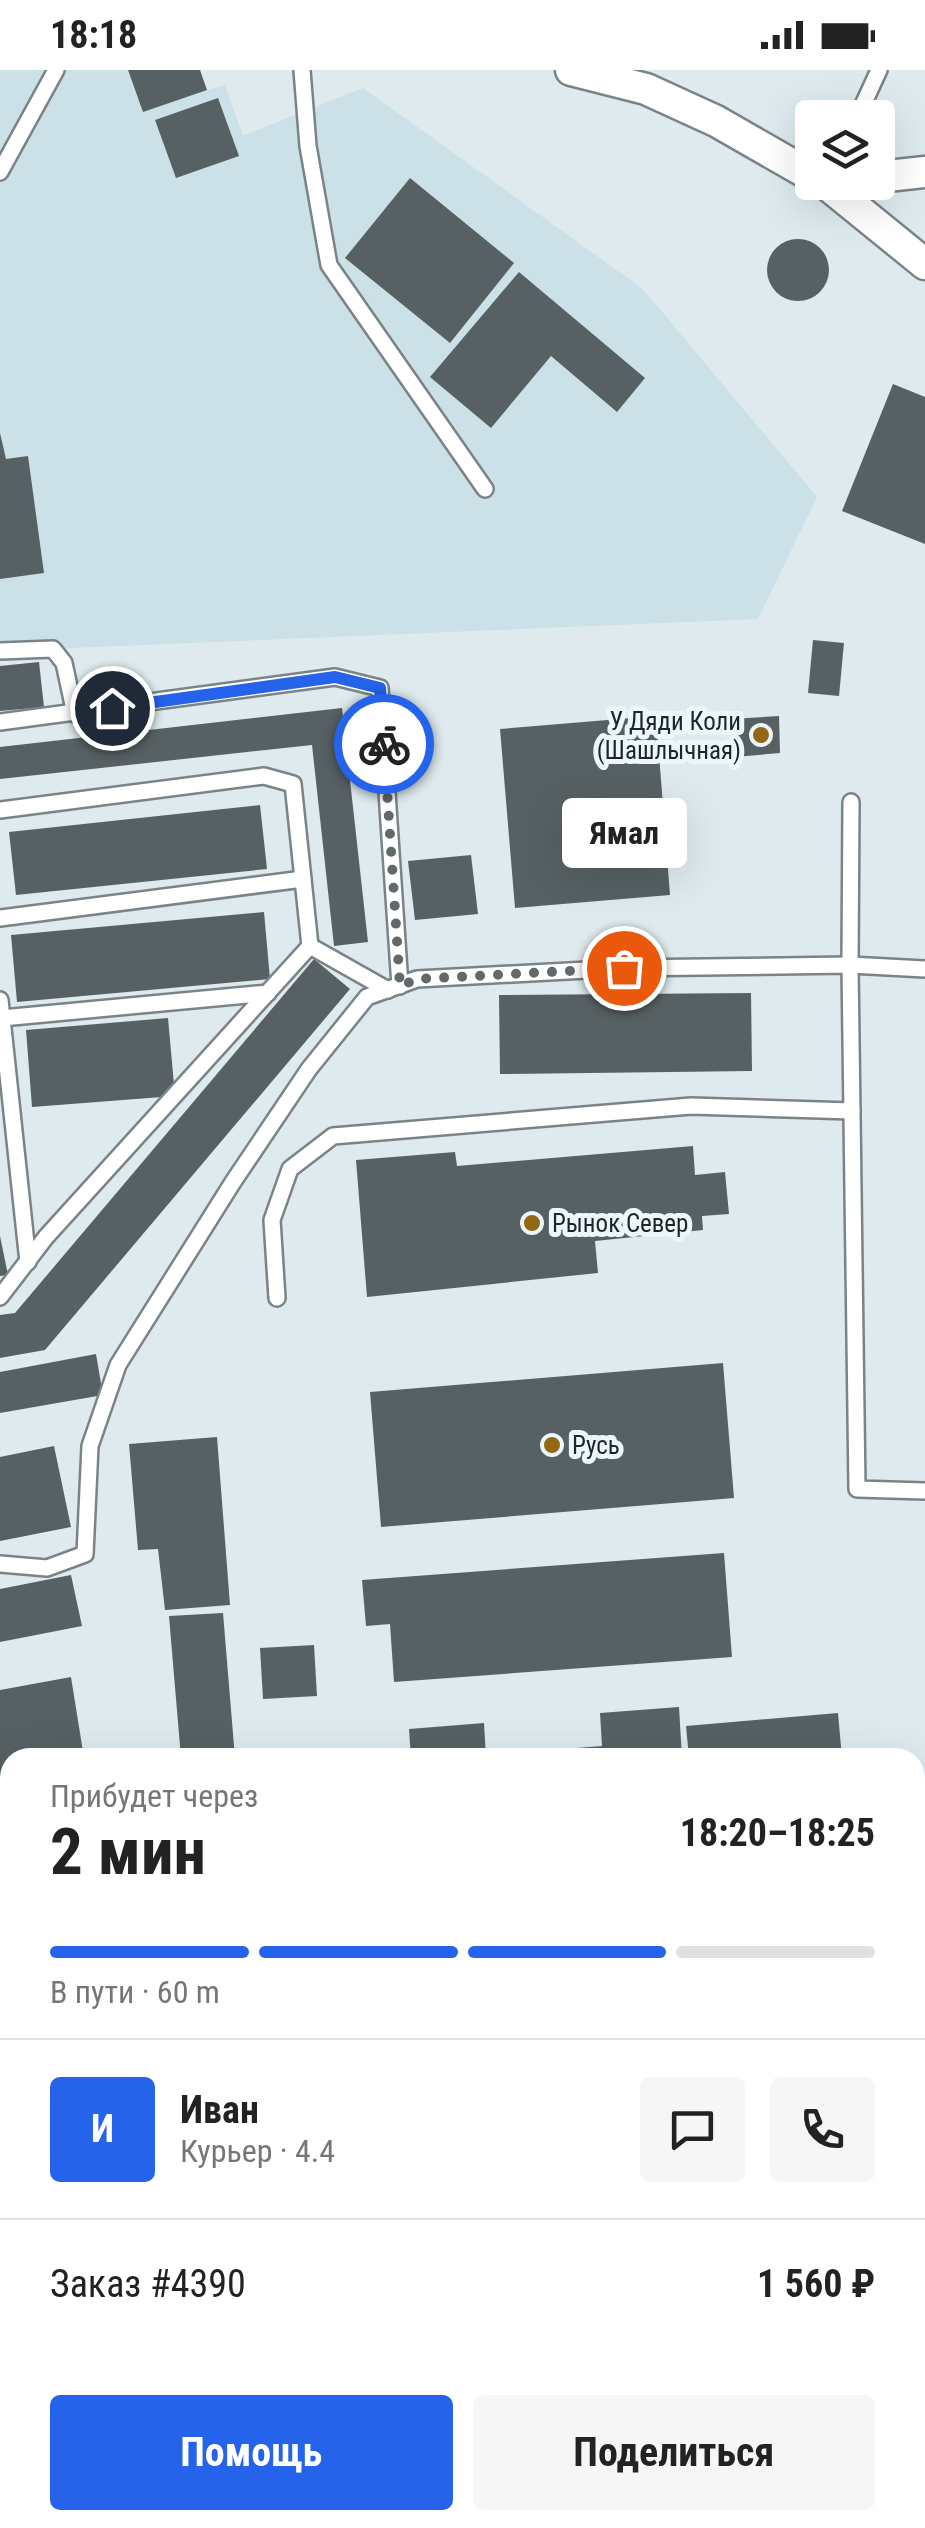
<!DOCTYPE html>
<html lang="ru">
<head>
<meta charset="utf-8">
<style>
	:root { --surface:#fff; --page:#f6f6f6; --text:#222; --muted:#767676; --line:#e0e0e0; --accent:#2563eb }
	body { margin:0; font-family:"Roboto Condensed",sans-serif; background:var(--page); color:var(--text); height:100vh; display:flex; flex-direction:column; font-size:38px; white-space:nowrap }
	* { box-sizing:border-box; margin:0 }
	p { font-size:32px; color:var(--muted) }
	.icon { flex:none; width:55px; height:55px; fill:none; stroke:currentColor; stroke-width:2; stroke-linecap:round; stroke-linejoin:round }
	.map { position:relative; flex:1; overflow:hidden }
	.panel { position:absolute; left:0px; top:1678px; width:925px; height:782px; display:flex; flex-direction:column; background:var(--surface); border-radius:30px 30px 0 0; box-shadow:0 10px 40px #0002 }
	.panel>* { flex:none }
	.tools { position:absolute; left:795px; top:30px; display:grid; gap:20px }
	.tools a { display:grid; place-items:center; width:100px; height:100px; border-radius:10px; background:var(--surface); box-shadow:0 10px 40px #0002; font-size:50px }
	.pin { position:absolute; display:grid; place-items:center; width:85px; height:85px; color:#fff; margin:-42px; border:5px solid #fff; border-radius:50%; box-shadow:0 2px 10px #0007 }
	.courier { position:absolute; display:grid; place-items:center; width:100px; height:100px; margin:-50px; border:8px solid #2563eb; border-radius:50%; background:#fff; color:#222; box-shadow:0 2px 12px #0007 }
	.bubble { position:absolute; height:70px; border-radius:10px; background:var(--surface); box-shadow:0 10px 40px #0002; font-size:32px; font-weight:700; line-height:70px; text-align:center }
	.summary em { font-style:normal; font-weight:700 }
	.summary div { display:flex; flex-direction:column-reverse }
	.summary { display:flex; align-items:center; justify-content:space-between; height:170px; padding:0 50px }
	h1 { font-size:65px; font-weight:700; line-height:75px }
	.bar { display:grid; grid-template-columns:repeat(4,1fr); gap:15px 10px; align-content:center; height:120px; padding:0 50px }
	.bar i { height:12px; border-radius:8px; background:var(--line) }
	.bar .current { background:var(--accent) }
	.bar p { grid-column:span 4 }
	.line { display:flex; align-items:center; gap:25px; padding:0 50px; border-top:2px solid var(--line) }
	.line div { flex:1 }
	.round { display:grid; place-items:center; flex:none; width:105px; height:105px; border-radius:10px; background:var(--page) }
	.action { display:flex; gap:20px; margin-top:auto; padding:20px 50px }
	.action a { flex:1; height:115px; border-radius:10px; background:var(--accent); color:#fff; font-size:40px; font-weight:700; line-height:115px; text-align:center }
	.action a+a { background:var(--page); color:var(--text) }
	.status { display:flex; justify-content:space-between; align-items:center; height:70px; padding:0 50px; background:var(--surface); direction:ltr }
	.status svg { height:28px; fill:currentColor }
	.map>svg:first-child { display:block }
	.built { fill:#cce0e7 }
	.building { fill:#576164 }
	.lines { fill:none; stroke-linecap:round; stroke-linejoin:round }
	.lane-casing { stroke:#7a8488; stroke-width:20 }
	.street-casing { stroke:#7a8488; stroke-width:35 }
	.secondary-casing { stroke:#7a8488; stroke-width:50 }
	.lane { stroke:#fff; stroke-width:15 }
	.street { stroke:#fff; stroke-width:30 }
	.secondary { stroke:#fff; stroke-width:45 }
	.done { stroke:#62696b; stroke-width:10; stroke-dasharray:0 18 }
	.route { stroke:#2563eb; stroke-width:12 }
	.poi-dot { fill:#946714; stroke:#ecf7fb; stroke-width:4 }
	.labels { text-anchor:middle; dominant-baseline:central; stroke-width:10; stroke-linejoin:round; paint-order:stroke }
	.poi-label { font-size:25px; fill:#1f2425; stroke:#ecf7fb; text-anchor:start }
</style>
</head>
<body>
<div class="status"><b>18:18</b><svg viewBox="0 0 49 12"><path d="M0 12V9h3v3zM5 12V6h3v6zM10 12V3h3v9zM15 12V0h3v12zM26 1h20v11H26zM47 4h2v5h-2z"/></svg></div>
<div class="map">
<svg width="925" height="2458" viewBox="0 0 925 2458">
	<rect width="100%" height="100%" fill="#deeaee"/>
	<path class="built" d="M0,0H137L207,20L225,15L243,66L363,18L643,219L817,427L758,549L0,581Z"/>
	<g class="building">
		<path d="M128,0H200L207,20L143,42Z"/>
		<path d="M218,28L239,86L176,108L155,50Z"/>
		<path d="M410,108L514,193L450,273L345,188Z"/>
		<circle cx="798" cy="200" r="31"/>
		<path d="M519,202L645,308L617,342L551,286L491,358L430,307Z"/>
		<path d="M893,314L925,327V474L842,441Z"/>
		<path d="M0,363L6,389L28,386L44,503L0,509Z"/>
		<path d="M813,570L844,573L839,626L808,623Z"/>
		<path d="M39,592L44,637L0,641V596Z"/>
		<path d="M342,638L368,872L334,876L312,675L0,709V677Z"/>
		<path d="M656,646L670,825L515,838L500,659Z"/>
		<path d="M779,646L780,683L735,687L731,649Z"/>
		<path d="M260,735L267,799L16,825L9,762Z"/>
		<path d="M471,785L478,844L415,850L408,791Z"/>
		<path d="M264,842L270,909L17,932L11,865Z"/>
		<path d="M314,889L350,919L45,1280L0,1288V1245L15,1243Z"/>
		<path d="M751,923L752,1001L500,1004L499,925Z"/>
		<path d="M168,948L175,1026L32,1037L26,960Z"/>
		<path d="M693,1076L695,1105L725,1102L729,1144L702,1146L703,1160L595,1171L598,1203L367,1227L356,1090L455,1082L457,1096Z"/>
		<path d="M0,1166L8,1205L0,1206Z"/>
		<path d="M96,1284L103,1325L0,1343V1302Z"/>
		<path d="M723,1293L734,1428L381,1457L370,1322Z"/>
		<path d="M217,1367L230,1535L165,1540L158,1479L138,1480L129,1374Z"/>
		<path d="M54,1376L71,1457L0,1471V1387Z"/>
		<path d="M724,1483L732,1587L394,1612L390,1554L366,1556L362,1510Z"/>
		<path d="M71,1505L82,1556L0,1572V1519Z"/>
		<path d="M223,1543L235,1688H181L169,1546Z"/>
		<path d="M314,1575L317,1626L263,1629L260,1578Z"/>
		<path d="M71,1607L84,1688H10V1721L0,1723V1620Z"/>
		<path d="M679,1637L682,1688H488V1685L602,1676L600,1643Z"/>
		<path d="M838,1643L842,1688H689L686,1656Z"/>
		<path d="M484,1653L486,1688H411L409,1659Z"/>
		<path d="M10,2039V2111L0,2114V2041Z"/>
	</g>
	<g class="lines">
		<defs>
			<g id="lane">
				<path d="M302,0L308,76L329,195L485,419"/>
				<path d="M857,48L879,0"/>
				<path d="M0,102L56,0"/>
				<path d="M0,581L53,579L64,593L75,644"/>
				<path d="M0,652L335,607L380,618L400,916"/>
				<path d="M851,732L850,895L857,1419L925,1421"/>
				<path d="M0,740L264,706L293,714L310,876"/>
				<path d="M0,848L303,809"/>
				<path d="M0,930L28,1192"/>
				<path d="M2,948L268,923"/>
				<path d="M0,1227L46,1167L310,876L388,920"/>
				<path d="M277,1228L272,1150L290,1099L333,1066L691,1036L852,1041"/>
				<path d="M0,1494L47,1498L85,1484L90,1376L118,1295L233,1112L309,999L367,927L417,909L624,898L850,895L925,899"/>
			</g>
			<g id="street">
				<path d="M571,0L646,19L716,51L812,106"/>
				<path d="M878,107L925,102"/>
				<path d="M824,112L925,194"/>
				<path d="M915,2200L925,2234"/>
				<path d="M915,2381L925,2350"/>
				<path d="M880,2458L885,2450"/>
			</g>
			<g id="secondary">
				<path d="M915,2166L925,2163"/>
				<path d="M0,2412L10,2409"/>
			</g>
		</defs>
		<use href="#lane" class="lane-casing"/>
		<use href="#street" class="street-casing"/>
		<use href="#secondary" class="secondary-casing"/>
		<use href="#lane" class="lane"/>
		<use href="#street" class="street"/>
		<use href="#secondary" class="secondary"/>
	</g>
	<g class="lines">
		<path class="done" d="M384,674L400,916L418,909L624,898"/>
		<path class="route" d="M112,638L335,607L380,618L384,674"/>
	</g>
	<g class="poi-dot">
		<circle cx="761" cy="665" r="10"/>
		<circle cx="532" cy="1153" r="10"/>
		<circle cx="552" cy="1375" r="10"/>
	</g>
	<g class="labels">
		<g class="poi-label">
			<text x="741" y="651" text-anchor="end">У Дяди Коли<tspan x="741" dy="29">(Шашлычная)</tspan></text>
			<text x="552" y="1153">Рынок Север</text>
			<text x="572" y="1375">Русь</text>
		</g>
	</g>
</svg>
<div class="tools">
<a><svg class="icon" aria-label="layers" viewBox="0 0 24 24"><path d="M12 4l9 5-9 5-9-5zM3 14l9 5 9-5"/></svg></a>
</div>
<div class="pin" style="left:624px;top:898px;background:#ea580c"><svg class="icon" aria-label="bag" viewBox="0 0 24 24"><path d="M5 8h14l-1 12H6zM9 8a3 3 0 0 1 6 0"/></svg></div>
<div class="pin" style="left:112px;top:638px;background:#1f2937"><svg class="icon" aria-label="home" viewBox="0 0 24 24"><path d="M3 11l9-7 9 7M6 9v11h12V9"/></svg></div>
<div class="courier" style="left:384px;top:674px"><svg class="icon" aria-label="bike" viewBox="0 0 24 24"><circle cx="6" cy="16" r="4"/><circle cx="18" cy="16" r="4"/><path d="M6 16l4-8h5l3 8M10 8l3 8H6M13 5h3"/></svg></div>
<div class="bubble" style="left:562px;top:728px;width:125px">Ямал</div>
<section class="panel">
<div class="summary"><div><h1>2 мин</h1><p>Прибудет через</p></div><em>18:20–18:25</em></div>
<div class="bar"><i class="current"></i><i class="current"></i><i class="current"></i><i></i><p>В пути · 60 m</p></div>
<div class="line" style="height:180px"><b class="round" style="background:var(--accent);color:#fff">И</b><div><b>Иван</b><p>Курьер · 4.4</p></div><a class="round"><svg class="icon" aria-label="chat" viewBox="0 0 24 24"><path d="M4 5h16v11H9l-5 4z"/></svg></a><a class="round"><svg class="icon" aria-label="phone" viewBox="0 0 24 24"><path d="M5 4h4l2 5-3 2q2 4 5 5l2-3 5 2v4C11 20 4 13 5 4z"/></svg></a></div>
<div class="line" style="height:130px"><div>Заказ #4390</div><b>1 560 ₽</b></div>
<div class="action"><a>Помощь</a><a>Поделиться</a></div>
</section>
</div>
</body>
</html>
